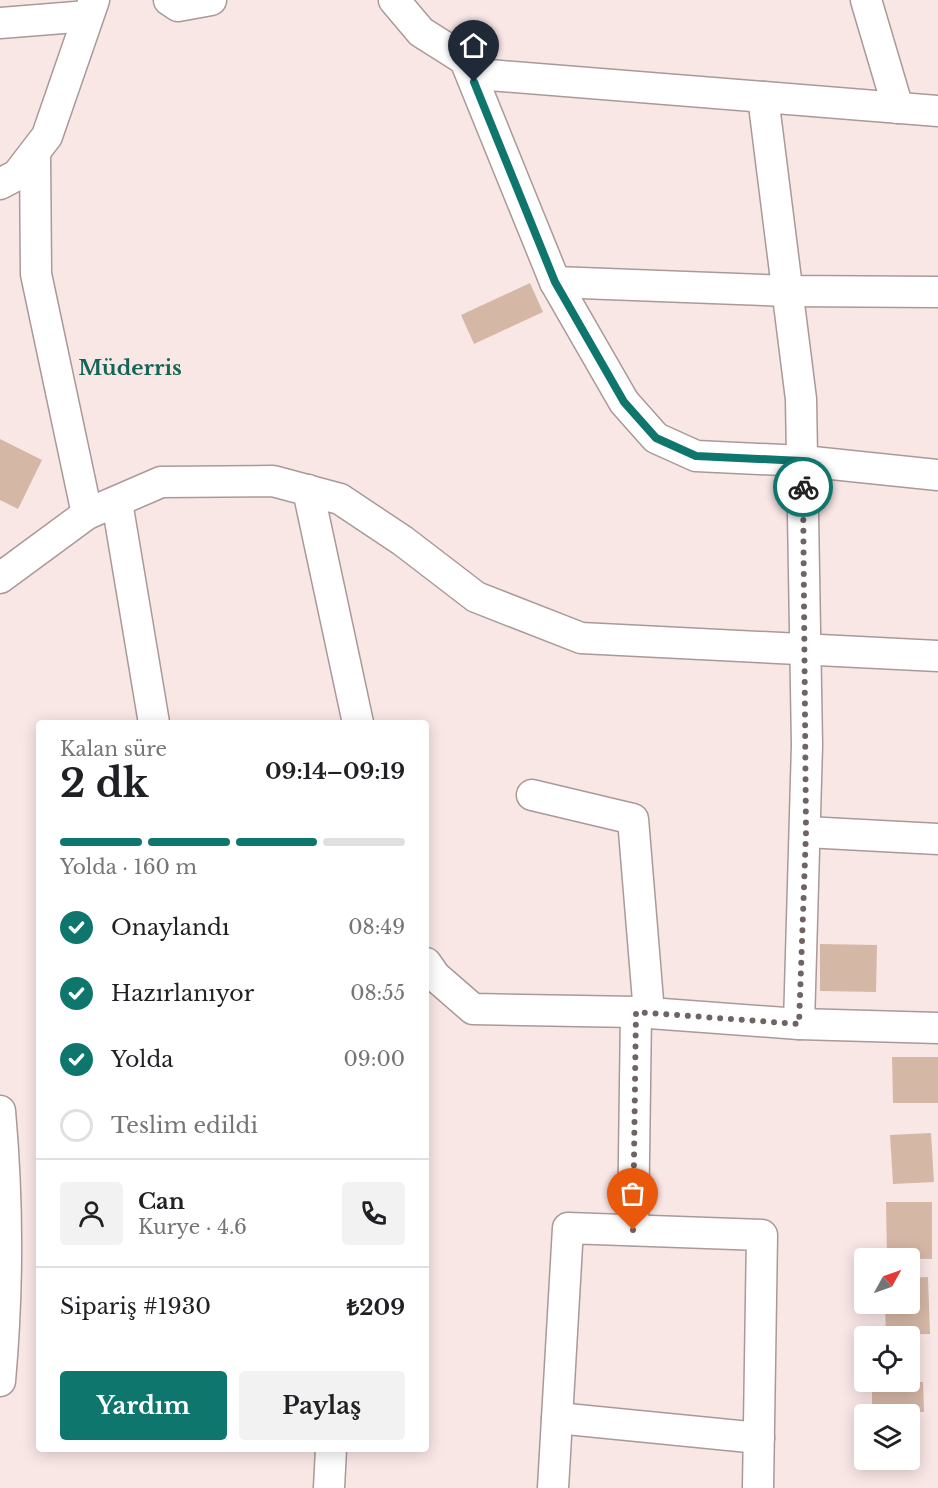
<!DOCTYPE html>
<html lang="tr">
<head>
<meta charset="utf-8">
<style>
	:root { --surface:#fff; --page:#f2f2f2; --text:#202124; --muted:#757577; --line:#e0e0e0; --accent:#0f766e }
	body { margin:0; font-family:"Libre Baskerville",serif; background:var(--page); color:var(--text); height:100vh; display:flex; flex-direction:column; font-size:22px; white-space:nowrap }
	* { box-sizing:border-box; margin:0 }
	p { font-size:20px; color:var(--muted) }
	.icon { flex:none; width:33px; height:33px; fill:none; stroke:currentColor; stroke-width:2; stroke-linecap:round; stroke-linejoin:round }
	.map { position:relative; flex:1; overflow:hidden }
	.panel { position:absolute; left:36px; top:720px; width:393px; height:732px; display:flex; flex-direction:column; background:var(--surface); border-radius:6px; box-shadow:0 3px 15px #0003 }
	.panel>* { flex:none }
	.needle { width:39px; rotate:50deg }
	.controls { position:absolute; left:854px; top:1248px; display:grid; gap:12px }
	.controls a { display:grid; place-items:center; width:66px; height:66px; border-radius:6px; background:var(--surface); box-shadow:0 3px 15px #0003; font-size:30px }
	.pin { position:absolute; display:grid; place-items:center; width:51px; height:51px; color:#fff; margin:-62px -26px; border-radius:50% 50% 50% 0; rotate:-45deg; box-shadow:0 0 6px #0007 }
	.pin .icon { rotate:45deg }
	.courier { position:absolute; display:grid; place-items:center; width:60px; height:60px; margin:-30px; border:4px solid #0f766e; border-radius:50%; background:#fff; color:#222; box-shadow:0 2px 8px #0007 }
	.head em { font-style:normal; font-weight:700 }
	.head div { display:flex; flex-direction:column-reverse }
	.head { display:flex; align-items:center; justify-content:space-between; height:102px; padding:0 24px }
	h1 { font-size:39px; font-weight:700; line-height:45px }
	.bar { display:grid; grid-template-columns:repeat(4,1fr); gap:9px 6px; align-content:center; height:72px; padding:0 24px }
	.bar i { height:8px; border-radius:4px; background:var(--line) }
	.bar .current { background:var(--accent) }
	.bar p { grid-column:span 4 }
	.line { display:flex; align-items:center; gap:15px; padding:0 24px; border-top:2px solid var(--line) }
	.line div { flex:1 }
	.round { display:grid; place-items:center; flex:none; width:63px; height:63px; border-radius:6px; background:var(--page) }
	ol { padding:0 24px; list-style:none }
	li { display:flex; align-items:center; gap:18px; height:66px }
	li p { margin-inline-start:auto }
	li .icon { padding:6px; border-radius:50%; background:var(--accent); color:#fff; stroke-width:4 }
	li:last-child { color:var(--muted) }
	li i { width:33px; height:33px; border:3px solid var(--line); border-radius:50% }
	.button { display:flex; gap:12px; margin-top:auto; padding:12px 24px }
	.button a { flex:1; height:69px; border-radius:6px; background:var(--accent); color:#fff; font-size:24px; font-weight:700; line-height:69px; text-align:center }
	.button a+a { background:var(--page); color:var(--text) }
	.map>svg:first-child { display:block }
	.building { fill:#d5b7a6 }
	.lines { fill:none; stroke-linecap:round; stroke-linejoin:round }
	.street-casing { stroke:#a99; stroke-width:33 }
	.street { stroke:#fff; stroke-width:30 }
	.done { stroke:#6f6463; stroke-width:6; stroke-dasharray:0 10.8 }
	.route { stroke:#0f766e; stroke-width:8 }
	.labels { text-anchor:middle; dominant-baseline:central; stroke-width:5; stroke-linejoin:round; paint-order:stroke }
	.district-label { font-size:21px; font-weight:bold; fill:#136555; stroke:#f9e7e6 }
</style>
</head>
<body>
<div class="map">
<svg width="938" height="1488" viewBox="0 0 938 1488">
	<rect width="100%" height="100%" fill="#f9e7e6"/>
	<g class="building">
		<path d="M530,283L543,312L474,344L461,315Z"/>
		<path d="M0,439L42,460L18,509L0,500Z"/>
		<path d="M820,944L877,945L876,992L820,991Z"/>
		<path d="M892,1057H938V1103H893Z"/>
		<path d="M931,1133L934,1182L893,1184L890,1135Z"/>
		<path d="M886,1202H932V1259L887,1258Z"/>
		<path d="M928,1277L930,1334L886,1335L885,1304H909V1278Z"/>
		<path d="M923,1382L924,1412L872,1413V1383Z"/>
	</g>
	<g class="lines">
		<defs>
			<g id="street">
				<path d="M169,0L178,6L211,0"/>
				<path d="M394,0L421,32L489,75L938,111"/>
				<path d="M866,0L898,108"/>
				<path d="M0,23L88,16"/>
				<path d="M465,60L555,282L624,402L656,438L696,456L803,461L938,475"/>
				<path d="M763,97L801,399L807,745L799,1024"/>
				<path d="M35,153L36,274L87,514"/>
				<path d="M0,184L17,175L47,136L94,0"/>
				<path d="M555,282L788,291L938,292"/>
				<path d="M308,490L358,723"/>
				<path d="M117,502L154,723"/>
				<path d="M0,578L87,514L161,482L273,481L340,499L403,541L476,597L581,638L938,656"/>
				<path d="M532,795L633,819L649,1013"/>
				<path d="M806,832L938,839"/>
				<path d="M426,963L435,976L473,1009L636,1012"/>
				<path d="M0,1111C8,1200 8,1292 0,1381"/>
				<path d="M633,1230L636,1012L799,1024L938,1028"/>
				<path d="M557,1418L759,1438"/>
				<path d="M329,1488L331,1449"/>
				<path d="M553,1488L568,1228L762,1235L758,1488"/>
			</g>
		</defs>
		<use href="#street" class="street-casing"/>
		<use href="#street" class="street"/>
	</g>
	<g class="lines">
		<path class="done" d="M633,1230L636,1012L799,1024L806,832L803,487"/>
		<path class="route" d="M474,82L555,282L624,402L656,438L696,456L802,461L803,487"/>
	</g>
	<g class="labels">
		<g class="district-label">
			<text x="130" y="368">Müderris</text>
		</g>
	</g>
</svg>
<div class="controls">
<a><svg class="needle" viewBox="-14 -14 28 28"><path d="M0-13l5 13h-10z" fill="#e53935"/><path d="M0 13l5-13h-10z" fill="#757577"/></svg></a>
<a><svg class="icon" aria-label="locate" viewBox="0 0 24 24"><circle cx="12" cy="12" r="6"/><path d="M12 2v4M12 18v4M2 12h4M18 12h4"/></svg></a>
<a><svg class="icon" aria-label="layers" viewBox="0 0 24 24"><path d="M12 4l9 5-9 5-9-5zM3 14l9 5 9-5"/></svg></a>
</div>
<div class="pin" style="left:633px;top:1230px;background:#ea580c"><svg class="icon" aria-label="bag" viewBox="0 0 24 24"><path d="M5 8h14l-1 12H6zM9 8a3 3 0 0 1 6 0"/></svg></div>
<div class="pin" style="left:474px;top:82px;background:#1f2937"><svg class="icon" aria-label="home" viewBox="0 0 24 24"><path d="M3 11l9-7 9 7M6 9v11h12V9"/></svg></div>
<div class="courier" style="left:803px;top:487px"><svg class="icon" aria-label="bike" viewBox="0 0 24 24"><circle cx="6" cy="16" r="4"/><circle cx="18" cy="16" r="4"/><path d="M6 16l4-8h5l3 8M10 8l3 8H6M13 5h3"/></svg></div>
<section class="panel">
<div class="head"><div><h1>2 dk</h1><p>Kalan süre</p></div><em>09:14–09:19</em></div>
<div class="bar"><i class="current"></i><i class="current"></i><i class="current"></i><i></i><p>Yolda · 160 m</p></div>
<ol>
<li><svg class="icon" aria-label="check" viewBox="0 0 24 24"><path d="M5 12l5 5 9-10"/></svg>Onaylandı<p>08:49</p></li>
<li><svg class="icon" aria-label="check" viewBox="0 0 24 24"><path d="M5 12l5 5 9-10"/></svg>Hazırlanıyor<p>08:55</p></li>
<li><svg class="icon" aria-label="check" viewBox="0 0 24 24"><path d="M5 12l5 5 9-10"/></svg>Yolda<p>09:00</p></li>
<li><i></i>Teslim edildi</li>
</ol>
<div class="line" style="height:108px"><a class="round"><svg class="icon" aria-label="person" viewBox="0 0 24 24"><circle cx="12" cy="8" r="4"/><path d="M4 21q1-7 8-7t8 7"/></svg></a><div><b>Can</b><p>Kurye · 4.6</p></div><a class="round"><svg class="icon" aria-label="phone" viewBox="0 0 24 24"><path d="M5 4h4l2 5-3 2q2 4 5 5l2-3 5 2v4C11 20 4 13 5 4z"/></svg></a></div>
<div class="line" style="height:78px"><div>Sipariş #1930</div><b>₺209</b></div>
<div class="button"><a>Yardım</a><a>Paylaş</a></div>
</section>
</div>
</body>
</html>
